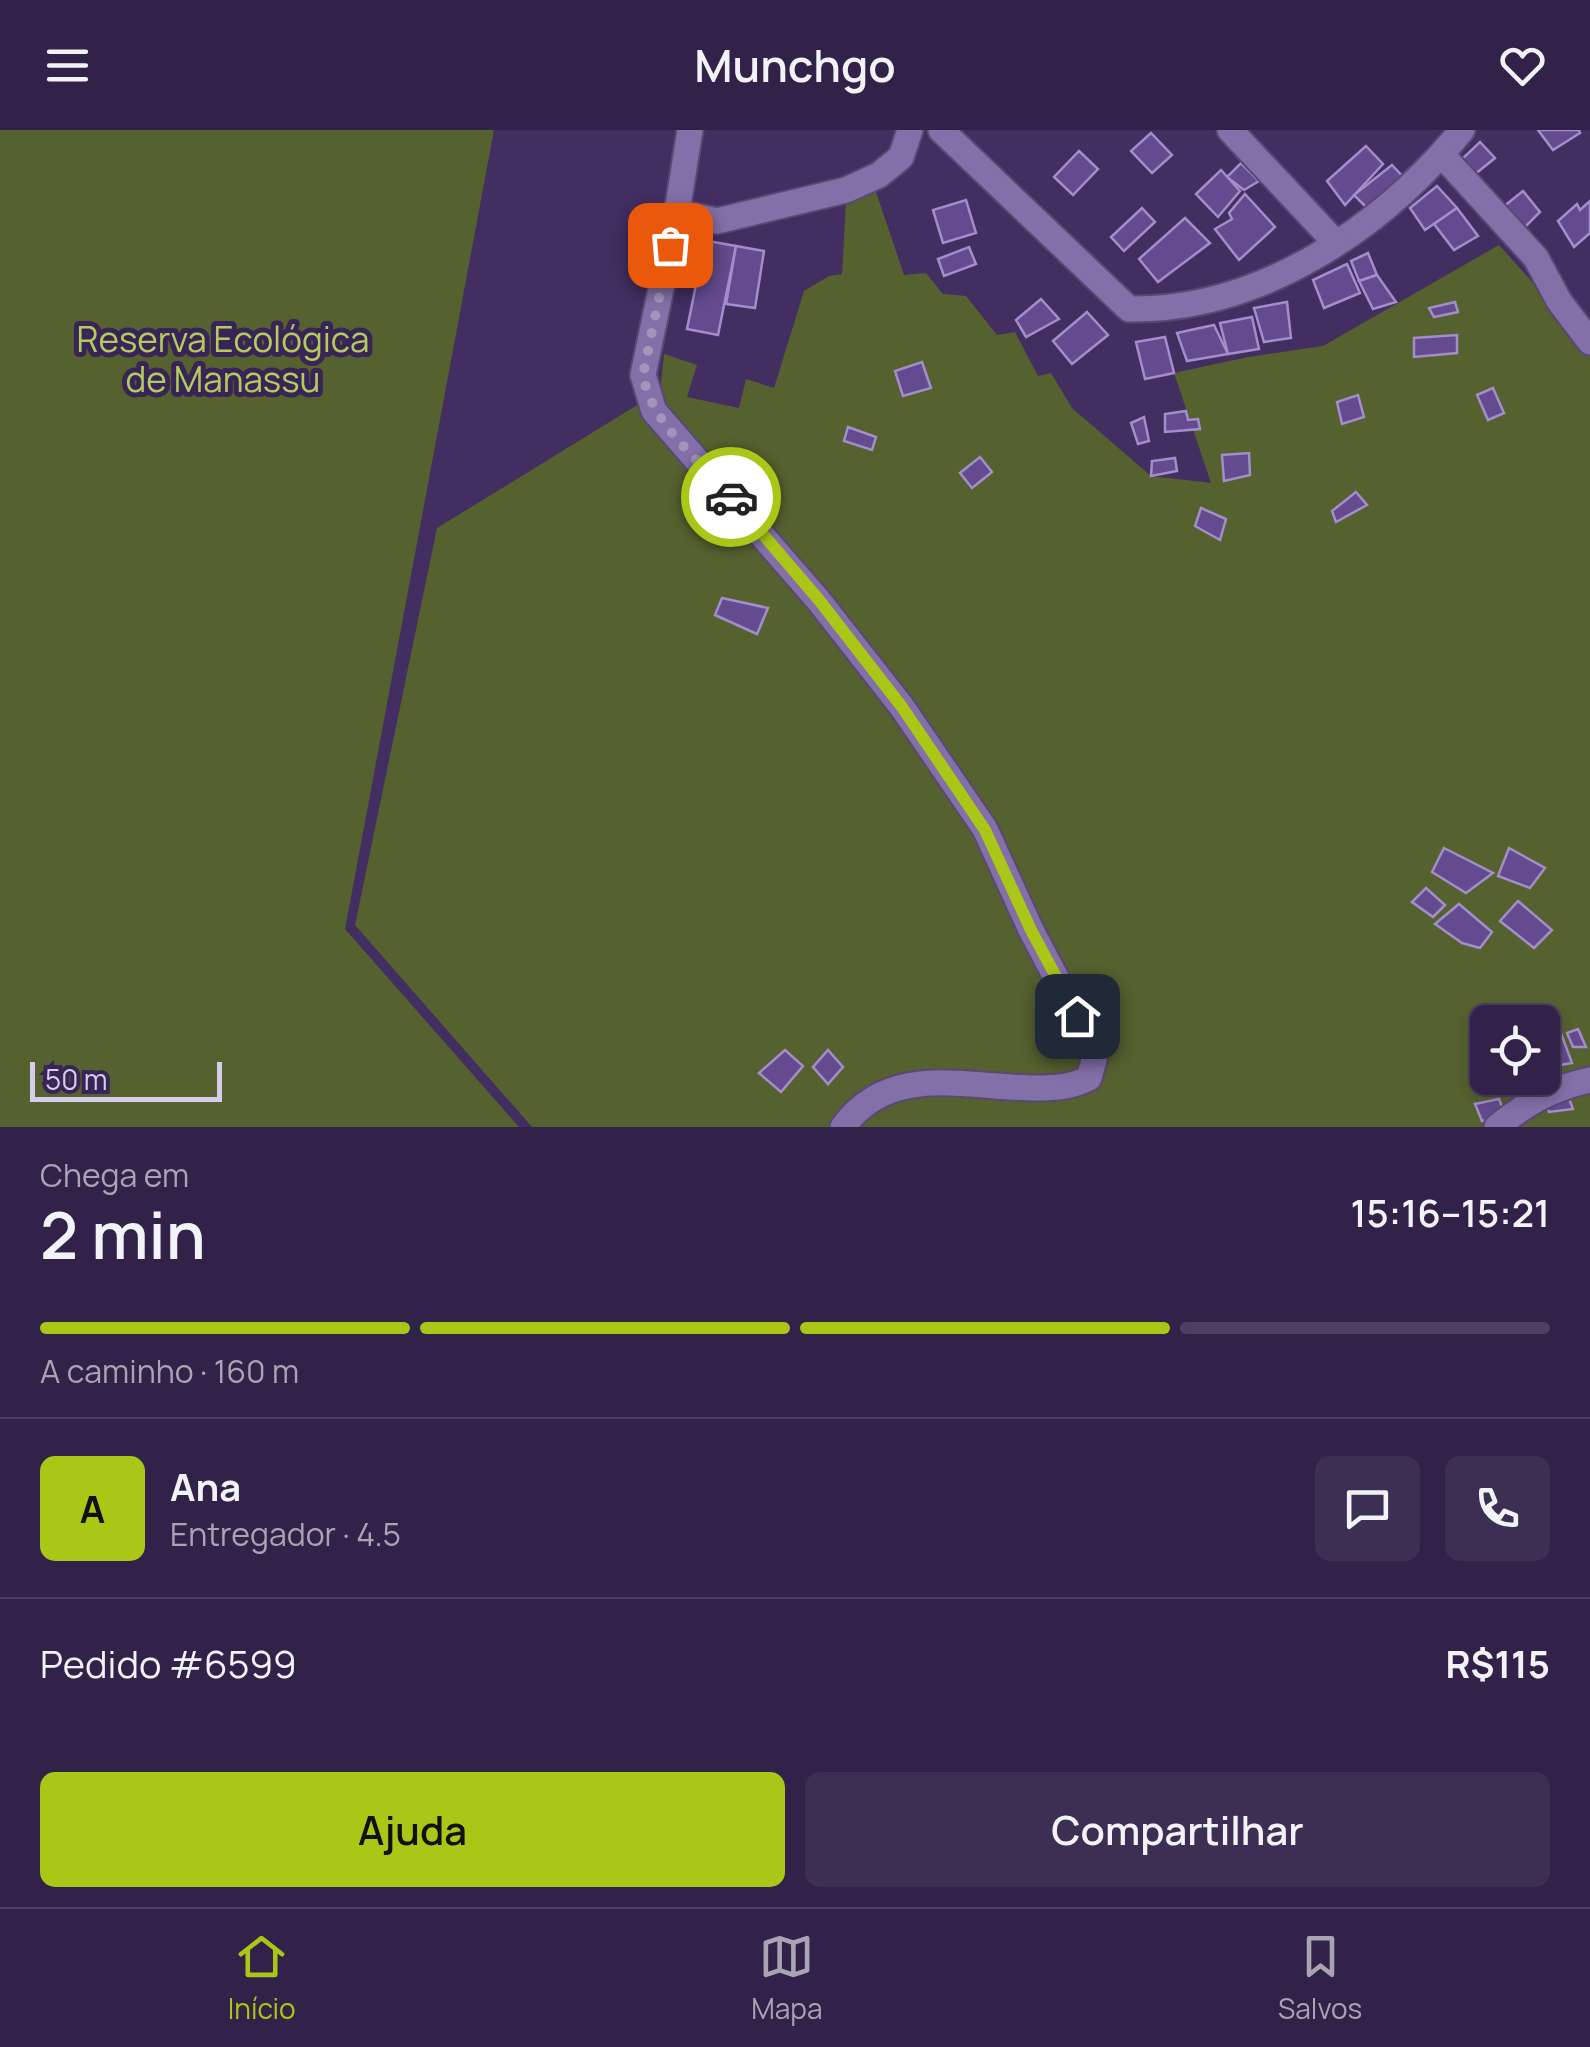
<!DOCTYPE html>
<html lang="pt">
<head>
<meta charset="utf-8">
<style>
	:root { --surface:#322249; --page:#3d2f53; --text:#f1f3f6; --muted:#a8a4b4; --line:#4d3f61; --accent:#aac717 }
	body { margin:0; font-family:Manrope,sans-serif; background:var(--page); color:var(--text); height:100vh; display:flex; flex-direction:column; font-size:38px; white-space:nowrap }
	* { box-sizing:border-box; margin:0 }
	p { font-size:32px; color:var(--muted) }
	.icon { flex:none; width:55px; height:55px; fill:none; stroke:currentColor; stroke-width:2; stroke-linecap:round; stroke-linejoin:round }
	.map { position:relative; height:997px; overflow:hidden }
	.sheet { display:flex; flex-direction:column; background:var(--surface); flex:1 }
	.sheet>* { flex:none }
	.tools { position:absolute; left:1470px; top:875px; display:grid; gap:20px }
	.tools a { display:grid; place-items:center; width:90px; height:90px; border-radius:15px; background:var(--surface); box-shadow:0 5px 15px #0003,0 0 0 2px var(--line); font-size:50px }
	.scale { position:absolute; left:30px; bottom:25px; width:192px; box-sizing:border-box; padding-left:10px; border:5px solid #d6cceb; border-top:0; font-size:28px; line-height:35px; white-space:nowrap; color:#d6cceb; -webkit-text-stroke:8px #382456; paint-order:stroke }
	.pin { position:absolute; display:grid; place-items:center; width:85px; height:85px; color:#fff; margin:-42px; border-radius:20px; box-shadow:0 5px 15px #0006 }
	.courier { position:absolute; display:grid; place-items:center; width:100px; height:100px; margin:-50px; border:8px solid #aac717; border-radius:50%; background:#fff; color:#222; box-shadow:0 2px 12px #0007 }
	.headline em { font-style:normal; font-weight:600 }
	.headline div { display:flex; flex-direction:column-reverse }
	.headline { display:flex; align-items:center; justify-content:space-between; height:170px; padding:0 40px }
	h1 { font-size:65px; font-weight:600; line-height:75px }
	.bar { display:grid; grid-template-columns:repeat(4,1fr); gap:15px 10px; align-content:center; height:120px; padding:0 40px }
	.bar i { height:12px; border-radius:8px; background:var(--line) }
	.bar .on { background:var(--accent) }
	.bar p { grid-column:span 4 }
	.line { display:flex; align-items:center; gap:25px; padding:0 40px; border-top:2px solid var(--line) }
	.line div { flex:1 }
	.round { display:grid; place-items:center; flex:none; width:105px; height:105px; border-radius:15px; background:var(--page) }
	.button { display:flex; gap:20px; margin-top:auto; padding:20px 40px }
	.button a { flex:1; height:115px; border-radius:15px; background:var(--accent); color:#111; font-size:40px; font-weight:600; line-height:115px; text-align:center }
	.button a+a { background:var(--page); color:var(--text) }
	header { display:flex; justify-content:space-between; align-items:center; height:130px; padding:0 40px; background:var(--surface); font-size:45px; font-weight:600 }
	.tab-bar { display:flex; justify-content:space-around; align-items:center; height:140px; border-top:2px solid var(--line); background:var(--surface); font-size:28px; color:var(--muted) }
	.tab-bar a { display:grid; justify-items:center; gap:5px }
	.tab-bar .on { color:var(--accent) }
	.map>svg:first-child { display:block }
	.green { fill:#566130; fill-rule:evenodd }
	.building { fill:#644a8e; stroke:#a28ec9; stroke-width:2.5 }
	.lines { fill:none; stroke-linecap:round; stroke-linejoin:round }
	.minor-casing { stroke:#594873; stroke-width:29 }
	.minor { stroke:#8370a8; stroke-width:25 }
	.done { stroke:#a295bb; stroke-width:10; stroke-dasharray:0 18 }
	.route { stroke:#aac717; stroke-width:12 }
	.labels { text-anchor:middle; dominant-baseline:central; stroke-width:10; stroke-linejoin:round; paint-order:stroke }
	.park-label { font-size:35px; fill:#b3cb5c; stroke:#382456 }
</style>
</head>
<body>
<header><svg class="icon" aria-label="menu" viewBox="0 0 24 24"><path d="M4 6h16M4 12h16M4 18h16"/></svg>Munchgo<svg class="icon" aria-label="heart" viewBox="0 0 24 24"><path d="M12 20l-8-8c-3-5 5-10 8-4 3-6 11-1 8 4z"/></svg></header>
<div class="map">
<svg width="1590" height="997" viewBox="0 0 1590 997">
	<rect width="100%" height="100%" fill="#422e61"/>
	<g class="green">
		<path d="M0,0H494L345,799L519,997H0Z"/>
		<path d="M875,59L904,145L926,143L943,164L966,166L997,205L1015,202L1038,246L1051,243L1072,278L1151,346L1211,353L1174,243L1248,227L1323,216L1499,115L1590,216V997H532L355,795L437,398L660,261L664,224L697,235L687,267L739,278L746,249L774,258L804,161L829,146L842,144L846,72ZM1488,892H1542V948H1488Z"/>
	</g>
	<g class="building">
		<path d="M1538,0H1579L1580,3L1553,20Z"/>
		<path d="M1151,3L1172,25L1152,43L1131,21Z"/>
		<path d="M1480,12L1495,28L1474,45L1460,31Z"/>
		<path d="M1366,16L1383,34L1345,75L1327,51Z"/>
		<path d="M1079,21L1098,39L1073,65L1054,47Z"/>
		<path d="M1241,33L1259,51L1244,60L1227,47Z"/>
		<path d="M1392,35L1408,52L1370,81L1354,65Z"/>
		<path d="M1221,40L1240,61L1218,87L1196,64Z"/>
		<path d="M1437,56L1457,78L1425,100L1410,78Z"/>
		<path d="M1523,61L1540,82L1522,100L1503,77Z"/>
		<path d="M1245,64L1275,97L1239,130L1215,99L1232,89L1229,83Z"/>
		<path d="M966,70L976,103L943,113L933,80Z"/>
		<path d="M1590,71V103L1574,117L1558,91L1577,74L1580,80Z"/>
		<path d="M1142,78L1155,92L1124,121L1111,107Z"/>
		<path d="M1457,78L1478,106L1454,120L1434,94Z"/>
		<path d="M1185,88L1210,113L1158,152L1139,129Z"/>
		<path d="M697,109L736,116L718,205L687,199L698,145L690,143Z"/>
		<path d="M736,116L764,121L755,178L726,174Z"/>
		<path d="M969,117L976,134L944,146L938,129Z"/>
		<path d="M1368,123L1377,145L1359,151L1351,131Z"/>
		<path d="M1347,134L1360,163L1324,178L1313,150Z"/>
		<path d="M1377,145L1396,172L1373,179L1359,151Z"/>
		<path d="M1041,169L1059,189L1026,207L1016,190Z"/>
		<path d="M1287,172L1291,208L1264,212L1254,178Z"/>
		<path d="M1455,172L1458,182L1434,187L1429,178Z"/>
		<path d="M1087,182L1108,205L1072,234L1053,211Z"/>
		<path d="M1252,187L1259,219L1228,224L1220,193Z"/>
		<path d="M1214,195L1228,224L1187,231L1177,203Z"/>
		<path d="M1457,205V223L1414,227V208Z"/>
		<path d="M1165,207L1174,243L1145,249L1136,212Z"/>
		<path d="M922,232L931,258L903,266L895,241Z"/>
		<path d="M1493,258L1504,283L1488,290L1477,265Z"/>
		<path d="M1358,265L1364,287L1342,294L1337,272Z"/>
		<path d="M1186,281L1188,290L1198,289L1200,299L1165,302V284Z"/>
		<path d="M1144,287L1149,311L1138,314L1131,293Z"/>
		<path d="M848,297L876,307L872,320L844,311Z"/>
		<path d="M1249,323L1250,345L1224,351L1222,325Z"/>
		<path d="M980,327L992,342L972,358L960,343Z"/>
		<path d="M1175,328L1177,341L1151,346L1152,331Z"/>
		<path d="M1356,362L1367,375L1336,392L1332,381Z"/>
		<path d="M1201,378L1226,389L1220,410L1195,396Z"/>
		<path d="M722,468L768,478L757,504L715,485Z"/>
		<path d="M1444,718L1493,743L1466,763L1432,742Z"/>
		<path d="M1509,718L1545,738L1530,758L1498,746Z"/>
		<path d="M1426,758L1445,775L1433,787L1412,772Z"/>
		<path d="M1518,771L1552,800L1534,818L1500,791Z"/>
		<path d="M1459,774L1492,802L1480,818L1462,813L1435,794Z"/>
		<path d="M1555,887L1572,933L1554,936L1542,903V893Z"/>
		<path d="M1578,899L1586,917H1573L1567,903Z"/>
		<path d="M785,920L803,936L781,962L759,943Z"/>
		<path d="M828,920L843,937L828,954L813,937Z"/>
		<path d="M1568,966L1573,979L1549,982L1545,972Z"/>
		<path d="M1499,969L1506,987L1482,991L1475,974Z"/>
	</g>
	<g class="lines">
		<defs>
			<g id="minor">
				<path d="M690,0L677,82L643,245L654,281L819,471L902,577L985,699L1031,800L1090,912L1094,930L1089,948C1072,957 1055,958 1036,958C968,958 890,932 843,997"/>
				<path d="M941,0L1129,179C1260,181 1382,98 1462,0"/>
				<path d="M1230,0L1336,113"/>
				<path d="M1442,25L1536,128L1559,171L1590,212"/>
				<path d="M677,82L717,91L846,60L879,45L901,27L910,0"/>
				<path d="M1497,997C1526,973 1553,958 1590,950"/>
			</g>
		</defs>
		<use href="#minor" class="minor-casing"/>
		<use href="#minor" class="minor"/>
	</g>
	<g class="lines">
		<path class="done" d="M670,115L643,245C652,295 699,329 731,367"/>
		<path class="route" d="M731,367L819,470L902,577L985,700L1031,800L1077,886"/>
	</g>
	<g class="labels">
		<g class="park-label">
			<text x="223" y="209">Reserva Ecológica<tspan x="223" dy="40">de Manassu</tspan></text>
		</g>
	</g>
</svg>
<div class="tools">
<a><svg class="icon" aria-label="locate" viewBox="0 0 24 24"><circle cx="12" cy="12" r="6"/><path d="M12 2v4M12 18v4M2 12h4M18 12h4"/></svg></a>
</div>
<div class="scale">50 m</div>
<div class="pin" style="left:670px;top:115px;background:#ea580c"><svg class="icon" aria-label="bag" viewBox="0 0 24 24"><path d="M5 8h14l-1 12H6zM9 8a3 3 0 0 1 6 0"/></svg></div>
<div class="pin" style="left:1077px;top:886px;background:#1f2937"><svg class="icon" aria-label="home" viewBox="0 0 24 24"><path d="M3 11l9-7 9 7M6 9v11h12V9"/></svg></div>
<div class="courier" style="left:731px;top:367px"><svg class="icon" aria-label="car" viewBox="0 0 24 24"><path d="M5 17H2v-5l4-1 3-4h7l3 4 3 1v5h-3M9 17h6M6 11h13"/><circle cx="7" cy="17" r="2"/><circle cx="17" cy="17" r="2"/></svg></div>
</div>
<section class="sheet">
<div class="headline"><div><h1>2 min</h1><p>Chega em</p></div><em>15:16–15:21</em></div>
<div class="bar"><i class="on"></i><i class="on"></i><i class="on"></i><i></i><p>A caminho · 160 m</p></div>
<div class="line" style="height:180px"><b class="round" style="background:var(--accent);color:#111">A</b><div><b>Ana</b><p>Entregador · 4.5</p></div><a class="round"><svg class="icon" aria-label="chat" viewBox="0 0 24 24"><path d="M4 5h16v11H9l-5 4z"/></svg></a><a class="round"><svg class="icon" aria-label="phone" viewBox="0 0 24 24"><path d="M5 4h4l2 5-3 2q2 4 5 5l2-3 5 2v4C11 20 4 13 5 4z"/></svg></a></div>
<div class="line" style="height:130px"><div>Pedido #6599</div><b>R$115</b></div>
<div class="button"><a>Ajuda</a><a>Compartilhar</a></div>
</section>
<nav class="tab-bar">
<a class="on"><svg class="icon" aria-label="home" viewBox="0 0 24 24"><path d="M3 11l9-7 9 7M6 9v11h12V9"/></svg>Início</a>
<a><svg class="icon" aria-label="map" viewBox="0 0 24 24"><path d="M3 6l6-2 6 2 6-2v14l-6 2-6-2-6 2zM9 4v14M15 6v14"/></svg>Mapa</a>
<a><svg class="icon" aria-label="saved" viewBox="0 0 24 24"><path d="M7 4h10v16l-5-4-5 4z"/></svg>Salvos</a>
</nav>
</body>
</html>
